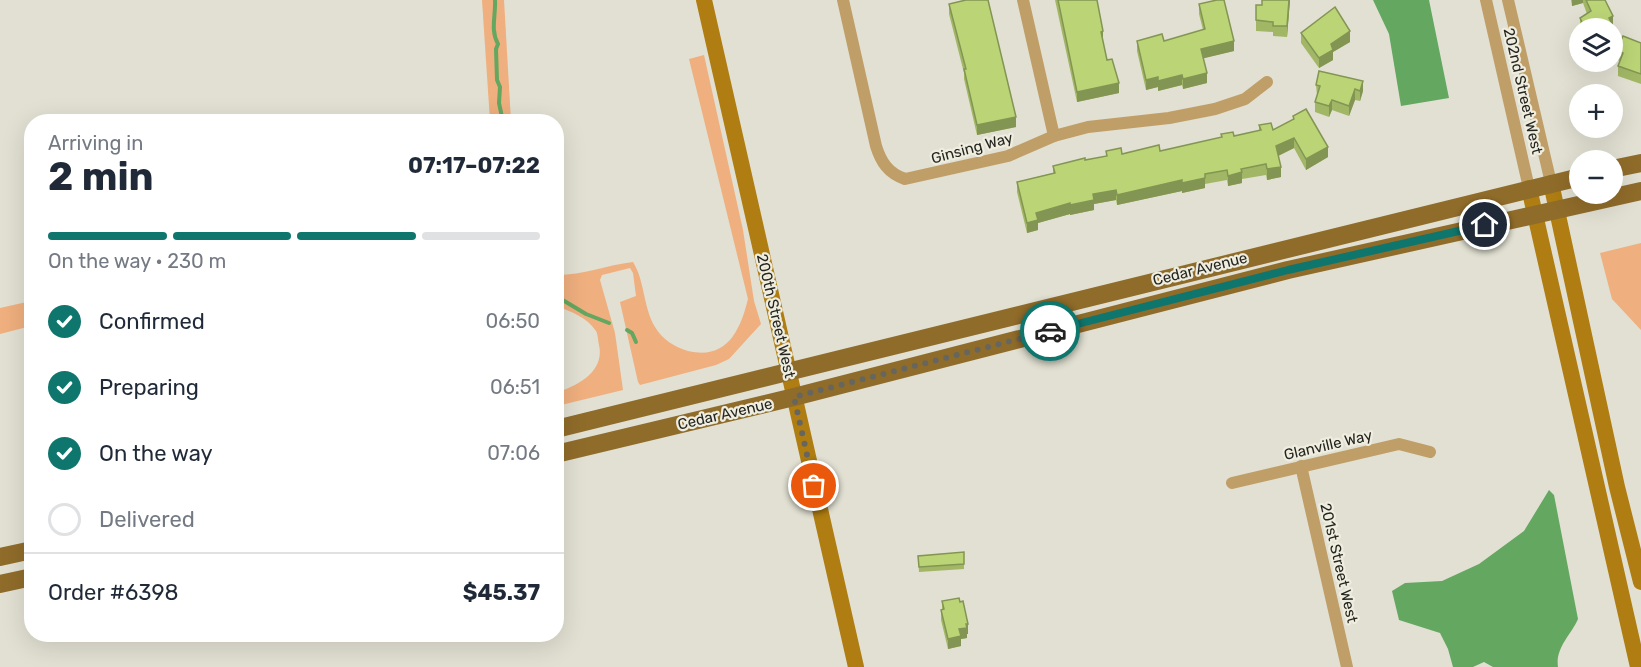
<!DOCTYPE html>
<html lang="en">
<head>
<meta charset="utf-8">
<style>
	:root { --surface:#fff; --page:#f2f2f3; --text:#1f2937; --muted:#747a83; --line:#e0e1e3; --accent:#0f766e }
	body { margin:0; font-family:Rubik,sans-serif; background:var(--page); color:var(--text); height:100vh; display:flex; flex-direction:column; font-size:22px; white-space:nowrap }
	* { box-sizing:border-box; margin:0 }
	p { font-size:20px; color:var(--muted) }
	.icon { flex:none; width:33px; height:33px; fill:none; stroke:currentColor; stroke-width:2; stroke-linecap:round; stroke-linejoin:round }
	.map { position:relative; flex:1; overflow:hidden }
	.side { position:absolute; left:24px; top:114px; width:540px; height:528px; display:flex; flex-direction:column; background:var(--surface); border-radius:24px; box-shadow:0 6px 24px #0002 }
	.side>* { flex:none }
	.controls { position:absolute; left:1569px; top:18px; display:grid; gap:12px }
	.controls a { display:grid; place-items:center; width:54px; height:54px; border-radius:50%; background:var(--surface); box-shadow:0 6px 24px #0002; font-size:30px }
	.pin { position:absolute; display:grid; place-items:center; width:51px; height:51px; color:#fff; margin:-26px; border:3px solid #fff; border-radius:50%; box-shadow:0 2px 6px #0007 }
	.courier { position:absolute; display:grid; place-items:center; width:60px; height:60px; margin:-30px; border:4px solid #0f766e; border-radius:50%; background:#fff; color:#222; box-shadow:0 2px 8px #0007 }
	.summary em { font-style:normal; font-weight:700 }
	.summary div { display:flex; flex-direction:column-reverse }
	.summary { display:flex; align-items:center; justify-content:space-between; height:102px; padding:0 24px }
	h1 { font-size:39px; font-weight:700; line-height:45px }
	.bar { display:grid; grid-template-columns:repeat(4,1fr); gap:9px 6px; align-content:center; height:72px; padding:0 24px }
	.bar i { height:8px; border-radius:4px; background:var(--line) }
	.bar .selected { background:var(--accent) }
	.bar p { grid-column:span 4 }
	.line { display:flex; align-items:center; gap:15px; padding:0 24px; border-top:2px solid var(--line) }
	.line div { flex:1 }
	ol { padding:0 24px; list-style:none }
	li { display:flex; align-items:center; gap:18px; height:66px }
	li p { margin-inline-start:auto }
	li .icon { padding:6px; border-radius:50%; background:var(--accent); color:#fff; stroke-width:4 }
	li:last-child { color:var(--muted) }
	li i { width:33px; height:33px; border:3px solid var(--line); border-radius:50% }
	.map>svg:first-child { display:block }
	.green { fill:#efaf7e }
	.water { fill:#63a760 }
	.lines { fill:none; stroke-linecap:round; stroke-linejoin:round }
	.stream { stroke:#63a760; stroke-width:4 }
	.street { stroke:#c09e67; stroke-width:12 }
	.secondary { stroke:#af7d11; stroke-width:16 }
	.primary { stroke:#906c2a; stroke-width:18 }
	.wall { fill:#a1b765 }
	.shaded-wall { fill:#839553 }
	.building { fill:#bbd576; stroke:#839553; stroke-width:1.5 }
	.done { stroke:#67665e; stroke-width:6; stroke-dasharray:0 10.8 }
	.route { stroke:#0f766e; stroke-width:8 }
	.labels { text-anchor:middle; dominant-baseline:central; stroke-width:4.5; stroke-linejoin:round; paint-order:stroke }
	.street-label { font-size:15px; fill:#252520; stroke:#efeddf }
</style>
</head>
<body>
<div class="map">
<svg width="1641" height="667" viewBox="0 0 1641 667">
	<rect width="100%" height="100%" fill="#e1e0d2"/>
	<g class="green">
		<path d="M482,0H504L511,121H490Z"/>
		<path d="M704,55L743,230L754,301L761,324L729,359L716,365L640,385L638,382L620,302L636,296L633,273L630,268L602,275L600,280L615,333L623,390L557,406V392C578,386 605,371 599,345C598,341 598,334 596,331C587,317 571,312 557,306V275C583,275 607,265 633,262C645,281 643,307 655,327C662,339 674,347 688,351C726,360 740,332 748,299L689,59Z"/>
		<path d="M1641,243V330L1612,299L1600,253Z"/>
		<path d="M31,301V326L0,334V308Z"/>
	</g>
	<g class="water">
		<path d="M1373,0H1429L1449,98L1401,106L1389,34Z"/>
		<path d="M1549,490L1554,495L1578,619C1571,635 1555,648 1558,667H1493L1484,662L1473,667H1453L1448,649L1440,633L1399,620L1392,591L1405,583L1442,581L1479,564L1524,531Z"/>
	</g>
	<g class="lines">
		<g class="stream">
			<path d="M495,0C496,15 490,30 498,44L496,49L497,80L500,87L499,103L503,122"/>
			<path d="M556,296L586,314L609,323"/>
			<path d="M627,330L632,333L636,342"/>
		</g>
		<g class="street">
			<path d="M843,0L876,146C881,162 888,173 905,179L1008,156L1054,136L1088,127L1169,118L1215,109L1245,99L1267,82"/>
			<path d="M1023,0L1054,136"/>
			<path d="M1486,0L1529,188"/>
			<path d="M1508,0L1551,183"/>
			<path d="M1301,466L1347,667"/>
			<path d="M1232,483L1399,444L1430,452"/>
		</g>
		<g class="secondary">
			<path d="M704,0L856,667"/>
			<path d="M1551,183L1617,487L1641,582"/>
			<path d="M1529,188L1638,667"/>
		</g>
		<g class="primary">
			<path d="M1612,169L1641,163"/>
			<path d="M556,429L1580,177"/>
			<path d="M556,454L794,397L1288,270L1641,191"/>
			<path d="M0,557L32,550"/>
			<path d="M0,584L32,577"/>
		</g>
	</g>
	<g class="wall">
		<path d="M1055,0H1097L1103,42L1107,60L1119,93L1077,102Z"/>
		<path d="M1262,0H1290L1287,37L1273,36V32L1256,31V5H1262Z"/>
		<path d="M1571,0H1605L1613,26L1614,38L1612,28H1580V18L1587,14L1583,3L1572,6Z"/>
		<path d="M949,4L1016,127L977,135L964,79V73L949,14Z"/>
		<path d="M1199,4L1234,51L1203,58L1207,83L1183,89L1182,85L1158,91V87L1146,90L1137,51V41H1164L1203,30L1199,14Z"/>
		<path d="M1301,33L1350,42L1333,52V60L1319,68L1301,43Z"/>
		<path d="M1641,43V84L1618,76V66L1620,61L1617,60V50Z"/>
		<path d="M1319,71L1363,91L1360,101L1355,100L1349,116L1332,110L1329,117L1315,112V102L1317,95L1316,85Z"/>
		<path d="M1293,116L1328,157L1306,170L1294,148L1278,156L1281,177L1267,180L1266,175L1242,179V183L1228,186L1227,180L1205,184V188L1182,193V191L1117,205L1116,200L1094,204V210L1070,215V214L1038,223V230L1027,233L1017,192V182L1053,173V166L1122,154L1160,151L1221,138V134L1234,136L1259,131V125L1273,130L1293,120Z"/>
		<path d="M964,552V569L919,572L918,556Z"/>
		<path d="M942,601L968,634H967V638L961,639V646L948,649L941,620V610L942,609Z"/>
	</g>
	<g class="shaded-wall">
		<path d="M1289,0H1290L1287,37V26Z"/>
		<path d="M1572,0H1583V3L1572,6Z"/>
		<path d="M1613,16V26L1609,18Z"/>
		<path d="M1614,28V38L1612,39V29Z"/>
		<path d="M1103,31V41L1101,42V32Z"/>
		<path d="M1350,31V42L1333,52V60L1319,68V58L1331,44Z"/>
		<path d="M1234,41V51L1201,59V49Z"/>
		<path d="M1207,73V83L1183,89V79Z"/>
		<path d="M1182,75V85L1158,91V81Z"/>
		<path d="M1158,77V87L1146,90V80Z"/>
		<path d="M1363,81V91L1360,101V91Z"/>
		<path d="M1119,83V93L1077,102V92Z"/>
		<path d="M1355,89V100L1349,116V106Z"/>
		<path d="M1332,100V110L1329,117V106Z"/>
		<path d="M1016,117V127L977,135V125Z"/>
		<path d="M1294,138V148L1276,157V146Z"/>
		<path d="M1328,147V157L1306,170V159Z"/>
		<path d="M1281,167V177L1267,180V169Z"/>
		<path d="M1242,172V183L1228,186V176Z"/>
		<path d="M1205,178V188L1182,193V183Z"/>
		<path d="M1182,180V191L1117,205V195Z"/>
		<path d="M1116,190V200L1094,204V210L1070,215V205L1093,194Z"/>
		<path d="M1070,203V214L1038,223V230L1027,233V223L1036,213Z"/>
		<path d="M966,624H968V634H967V638L961,639V646L948,649V639Z"/>
	</g>
	<g class="building">
		<path d="M966,0H988L1016,117L977,125L964,69H966L949,4Z"/>
		<path d="M1058,0H1097L1103,31L1101,32L1107,60L1112,59L1119,83L1077,92Z"/>
		<path d="M1217,0H1224L1234,41L1201,49L1207,73L1183,79L1182,75L1158,81V77L1146,80L1137,41L1162,34L1164,41L1205,29L1199,4Z"/>
		<path d="M1262,0H1289L1287,26H1273V22L1256,20V5H1262Z"/>
		<path d="M1586,0H1605L1613,16L1609,18L1614,28H1585L1580,18L1591,11Z"/>
		<path d="M1335,7L1350,31L1331,44L1333,50L1319,58L1301,33Z"/>
		<path d="M1623,36L1641,43V74L1618,66L1623,53L1617,50Z"/>
		<path d="M1319,71L1363,81L1360,91L1355,89L1349,106L1332,100L1329,106L1315,102L1320,86L1316,85Z"/>
		<path d="M1306,109L1328,147L1306,159L1294,138L1276,146L1281,167L1267,169L1266,164L1241,169L1242,172L1228,176L1227,170L1205,174V178L1182,183V180L1117,195L1116,190L1093,194L1094,200L1070,205V203L1036,213L1038,220L1027,223L1017,182L1055,173L1053,166L1085,158V160L1107,156L1106,151L1121,148L1122,154L1159,145L1160,151L1222,137L1221,134L1233,132L1234,136L1261,130L1259,125L1271,123L1273,130L1294,119L1293,116Z"/>
		<path d="M964,552V564L919,567L918,556Z"/>
		<path d="M959,598L960,602L963,601L968,624H966L967,628L959,629L961,636L948,639L941,610L944,609L942,601Z"/>
	</g>
	<g class="lines">
		<path class="done" d="M814,486L794,397L1050,331"/>
		<path class="route" d="M1050,331L1288,270L1485,225"/>
	</g>
	<g class="labels">
		<g class="street-label">
			<text transform="translate(1523 91) rotate(77)">202nd Street West</text>
			<text transform="translate(972 148) rotate(-15)">Ginsing Way</text>
			<text transform="translate(1200 269) rotate(-14)">Cedar Avenue</text>
			<text transform="translate(776 316) rotate(77)">200th Street West</text>
			<text transform="translate(725 414) rotate(-13)">Cedar Avenue</text>
			<text transform="translate(1328 445) rotate(-13)">Glanville Way</text>
			<text transform="translate(1339 563) rotate(77)">201st Street West</text>
		</g>
	</g>
</svg>
<div class="controls">
<a><svg class="icon" aria-label="layers" viewBox="0 0 24 24"><path d="M12 4l9 5-9 5-9-5zM3 14l9 5 9-5"/></svg></a>
<a>+</a>
<a>−</a>
</div>
<div class="pin" style="left:814px;top:486px;background:#ea580c"><svg class="icon" aria-label="bag" viewBox="0 0 24 24"><path d="M5 8h14l-1 12H6zM9 8a3 3 0 0 1 6 0"/></svg></div>
<div class="pin" style="left:1485px;top:225px;background:#1f2937"><svg class="icon" aria-label="home" viewBox="0 0 24 24"><path d="M3 11l9-7 9 7M6 9v11h12V9"/></svg></div>
<div class="courier" style="left:1050px;top:331px"><svg class="icon" aria-label="car" viewBox="0 0 24 24"><path d="M5 17H2v-5l4-1 3-4h7l3 4 3 1v5h-3M9 17h6M6 11h13"/><circle cx="7" cy="17" r="2"/><circle cx="17" cy="17" r="2"/></svg></div>
<section class="side">
<div class="summary"><div><h1>2 min</h1><p>Arriving in</p></div><em>07:17–07:22</em></div>
<div class="bar"><i class="selected"></i><i class="selected"></i><i class="selected"></i><i></i><p>On the way · 230 m</p></div>
<ol>
<li><svg class="icon" aria-label="check" viewBox="0 0 24 24"><path d="M5 12l5 5 9-10"/></svg>Confirmed<p>06:50</p></li>
<li><svg class="icon" aria-label="check" viewBox="0 0 24 24"><path d="M5 12l5 5 9-10"/></svg>Preparing<p>06:51</p></li>
<li><svg class="icon" aria-label="check" viewBox="0 0 24 24"><path d="M5 12l5 5 9-10"/></svg>On the way<p>07:06</p></li>
<li><i></i>Delivered</li>
</ol>
<div class="line" style="height:78px"><div>Order #6398</div><b>$45.37</b></div>
</section>
</div>
</body>
</html>
